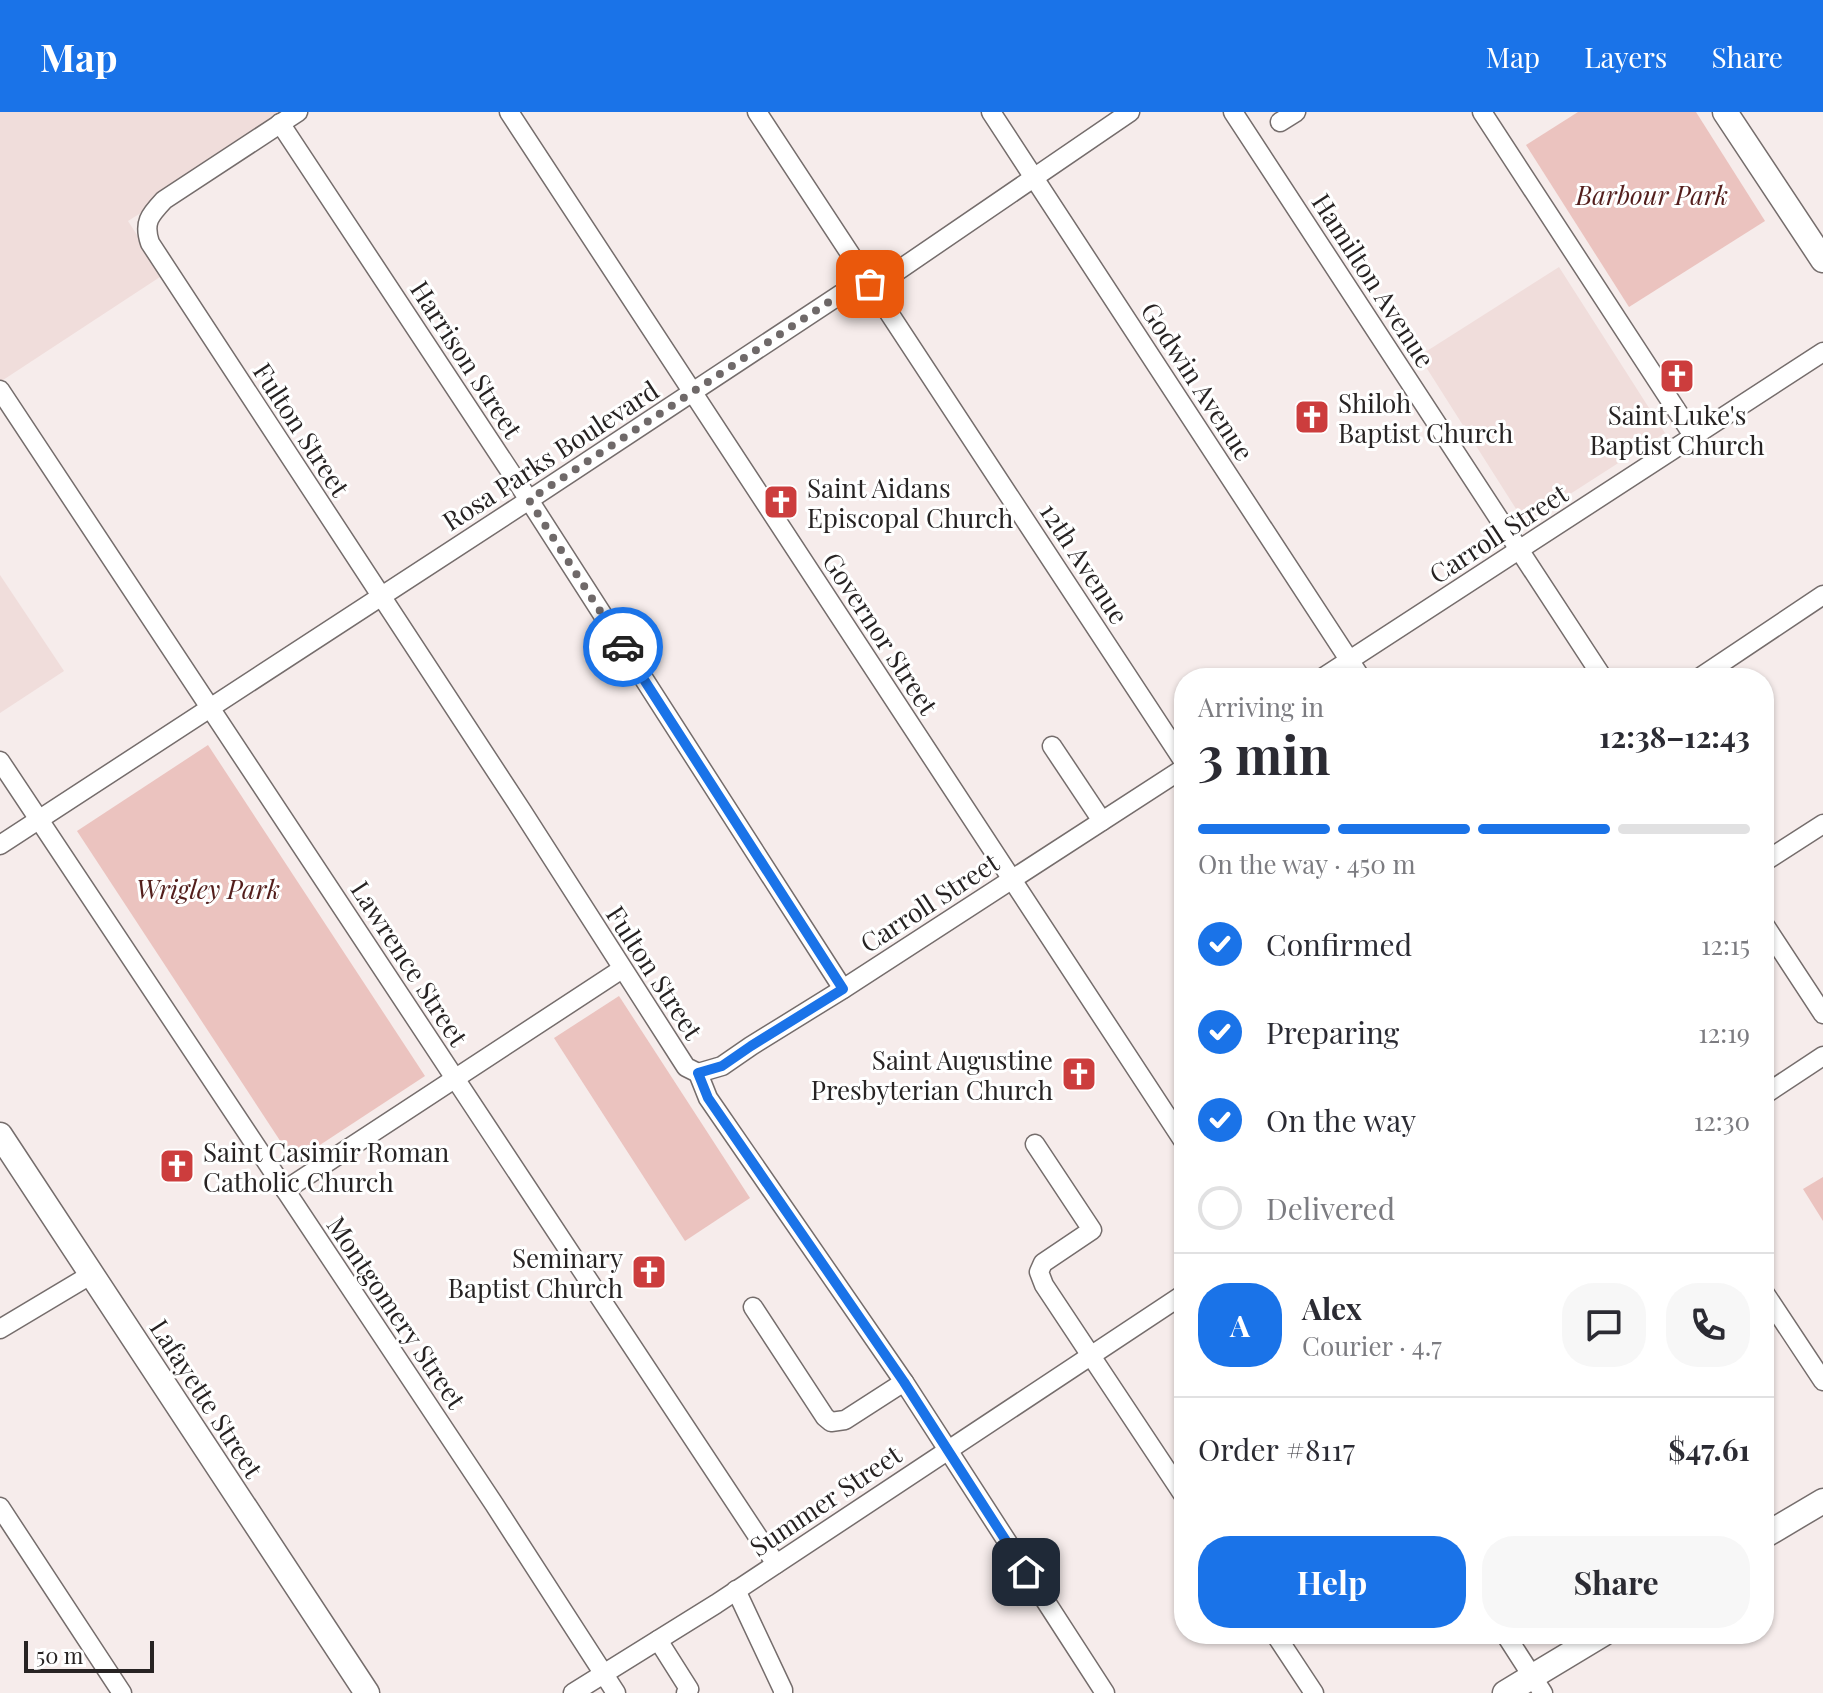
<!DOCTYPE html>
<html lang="en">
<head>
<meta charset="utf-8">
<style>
	:root { --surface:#fff; --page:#f7f7f7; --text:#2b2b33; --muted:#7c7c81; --line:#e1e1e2; --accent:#1a73e8 }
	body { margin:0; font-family:"Playfair Display",serif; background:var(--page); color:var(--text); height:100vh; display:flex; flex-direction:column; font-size:30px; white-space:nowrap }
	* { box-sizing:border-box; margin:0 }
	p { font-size:26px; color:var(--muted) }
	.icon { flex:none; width:44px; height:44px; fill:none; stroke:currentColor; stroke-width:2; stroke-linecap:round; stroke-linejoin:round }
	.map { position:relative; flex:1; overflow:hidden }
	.panel { position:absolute; left:1174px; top:556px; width:600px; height:976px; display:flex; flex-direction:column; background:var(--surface); border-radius:32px; box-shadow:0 2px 6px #0004 }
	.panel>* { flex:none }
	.scale { position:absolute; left:24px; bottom:20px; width:130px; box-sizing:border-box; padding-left:8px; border:4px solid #272323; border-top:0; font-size:22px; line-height:28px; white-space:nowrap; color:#272323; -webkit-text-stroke:6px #fff; paint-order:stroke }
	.pin { position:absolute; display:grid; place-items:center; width:68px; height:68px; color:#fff; margin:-34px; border-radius:16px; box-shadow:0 4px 12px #0006 }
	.courier { position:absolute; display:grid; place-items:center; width:80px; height:80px; margin:-40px; border:6px solid #1a73e8; border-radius:50%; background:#fff; color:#222; box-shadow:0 2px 10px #0007 }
	.headline em { font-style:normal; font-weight:700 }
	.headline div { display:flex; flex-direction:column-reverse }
	.headline { display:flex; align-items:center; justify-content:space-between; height:136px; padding:0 24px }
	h1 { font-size:52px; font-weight:700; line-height:60px }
	.bar { display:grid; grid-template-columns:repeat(4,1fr); gap:12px 8px; align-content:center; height:96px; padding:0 24px }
	.bar i { height:10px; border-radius:6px; background:var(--line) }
	.bar .current { background:var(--accent) }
	.bar p { grid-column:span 4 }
	.line { display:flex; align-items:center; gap:20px; padding:0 24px; border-top:2px solid var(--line) }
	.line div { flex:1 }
	.round { display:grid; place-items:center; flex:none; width:84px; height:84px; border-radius:32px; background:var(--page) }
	ol { padding:0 24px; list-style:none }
	li { display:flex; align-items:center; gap:24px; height:88px }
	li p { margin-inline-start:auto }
	li .icon { padding:8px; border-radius:50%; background:var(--accent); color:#fff; stroke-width:4 }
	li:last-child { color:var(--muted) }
	li i { width:44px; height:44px; border:4px solid var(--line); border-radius:50% }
	.action { display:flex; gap:16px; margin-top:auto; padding:16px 24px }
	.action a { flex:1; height:92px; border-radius:32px; background:var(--accent); color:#fff; font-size:32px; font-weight:700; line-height:92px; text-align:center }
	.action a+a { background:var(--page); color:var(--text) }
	header { display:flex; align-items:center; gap:48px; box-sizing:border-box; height:112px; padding:0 40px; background:var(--accent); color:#fff }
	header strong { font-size:38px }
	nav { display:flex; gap:44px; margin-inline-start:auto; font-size:28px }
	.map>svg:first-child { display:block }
	.built { fill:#f0dddb }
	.green { fill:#ebc3bf }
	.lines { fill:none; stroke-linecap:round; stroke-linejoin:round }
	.minor-casing { stroke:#756d6c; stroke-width:21 }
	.major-casing { stroke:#756d6c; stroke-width:27 }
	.minor { stroke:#fff; stroke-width:18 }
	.major { stroke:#fff; stroke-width:24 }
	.done { stroke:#6f6969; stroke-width:8; stroke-dasharray:0 14.4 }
	.route { stroke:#1a73e8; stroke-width:10 }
	.labels { text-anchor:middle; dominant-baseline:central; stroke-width:6; stroke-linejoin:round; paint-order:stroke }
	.park-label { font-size:26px; font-style:italic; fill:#531e1c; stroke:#fff }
	.street-label { font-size:26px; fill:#272323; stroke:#fff }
	.poi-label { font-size:26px; fill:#272323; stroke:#fff; text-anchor:start }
</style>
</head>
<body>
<header>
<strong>Map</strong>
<nav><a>Map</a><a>Layers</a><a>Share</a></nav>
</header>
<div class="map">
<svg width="1823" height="1581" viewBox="0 0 1823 1581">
	<rect width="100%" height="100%" fill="#f6eceb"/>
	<g class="built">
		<path d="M0,0H301L128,109L163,163L0,270Z"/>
		<path d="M1559,155L1665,321L1525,411L1419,244Z"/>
		<path d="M0,463L64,559L0,601Z"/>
	</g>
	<g class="green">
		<path d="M1578,0H1696L1765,109L1629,195L1526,33Z"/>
		<path d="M208,633L425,964L294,1050L77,719Z"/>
		<path d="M619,884L750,1086L685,1129L554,926Z"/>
		<path d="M1823,1065V1109L1803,1077Z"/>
	</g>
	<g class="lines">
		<defs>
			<g id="minor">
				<path d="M298,0L164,88C150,103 143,110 150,131L522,699L686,955L698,961L708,986L904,1270L1105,1581"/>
				<path d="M509,0L1184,1030"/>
				<path d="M757,0L1184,650"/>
				<path d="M991,0L1361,566"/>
				<path d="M1233,0L1603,566"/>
				<path d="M1482,0L1694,325"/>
				<path d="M1280,10L1296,0"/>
				<path d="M280,11L529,388L843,877"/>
				<path d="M0,278L776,1452"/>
				<path d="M1322,566L1823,240"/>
				<path d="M1699,566L1823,483"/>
				<path d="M1052,634L1102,709"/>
				<path d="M0,649L494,1392L616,1581"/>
				<path d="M0,733L529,388L841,182L893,162L1130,0"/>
				<path d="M1764,750L1823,712"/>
				<path d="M1764,812L1823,902"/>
				<path d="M698,961L722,954L751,934L843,877L1184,656"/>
				<path d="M1764,983L1823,944"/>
				<path d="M1035,1032L1092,1118L1043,1151L1039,1160L1044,1173L1184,1384"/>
				<path d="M285,1078L622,857"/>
				<path d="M1764,1180L1823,1269"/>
				<path d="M753,1195L825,1305L831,1310L845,1308L904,1270"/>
				<path d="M0,1217L92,1162"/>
				<path d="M0,1395L122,1581"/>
				<path d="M736,1478L783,1578V1581"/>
				<path d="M1275,1522L1314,1581"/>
				<path d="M1505,1522L1543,1581"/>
				<path d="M658,1528L689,1577L686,1581"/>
				<path d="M573,1581L716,1492L1184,1182"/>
			</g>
			<g id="major">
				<path d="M1725,0L1823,148"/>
				<path d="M0,1023L367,1581"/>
				<path d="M1764,1424L1823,1389"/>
				<path d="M1505,1581L1603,1522"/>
			</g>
		</defs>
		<use href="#minor" class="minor-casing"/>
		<use href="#major" class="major-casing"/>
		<use href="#minor" class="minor"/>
		<use href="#major" class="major"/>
	</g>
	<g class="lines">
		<path class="done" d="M623,535L529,388L841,182L870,172"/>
		<path class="route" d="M623,535L843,877L751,934L722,954L698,961L708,986L904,1270L1026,1460"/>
	</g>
	<defs>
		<symbol id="church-square" viewBox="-11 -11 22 22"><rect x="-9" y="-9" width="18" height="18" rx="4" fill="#cc3d3d" stroke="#fff"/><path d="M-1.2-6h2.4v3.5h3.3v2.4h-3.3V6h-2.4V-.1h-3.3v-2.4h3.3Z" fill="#fff"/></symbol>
	</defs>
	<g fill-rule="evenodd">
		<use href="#church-square" x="1657" y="244" width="40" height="40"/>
		<use href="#church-square" x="1292" y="285" width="40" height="40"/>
		<use href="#church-square" x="761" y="370" width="40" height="40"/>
		<use href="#church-square" x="1059" y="942" width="40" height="40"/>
		<use href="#church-square" x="157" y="1034" width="40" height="40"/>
		<use href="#church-square" x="629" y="1140" width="40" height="40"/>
	</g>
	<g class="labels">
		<g class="park-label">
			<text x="1652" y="82">Barbour Park</text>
			<text x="208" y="776">Wrigley Park</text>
		</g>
		<g class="street-label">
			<text transform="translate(1374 168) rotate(57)">Hamilton Avenue</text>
			<text transform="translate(467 247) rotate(57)">Harrison Street</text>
			<text transform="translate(1198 269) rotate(57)">Godwin Avenue</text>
			<text transform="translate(302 317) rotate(57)">Fulton Street</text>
			<text transform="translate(550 343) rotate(-33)">Rosa Parks Boulevard</text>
			<text transform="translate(1498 421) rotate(-33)">Carroll Street</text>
			<text transform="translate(1085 451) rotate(57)">12th Avenue</text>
			<text transform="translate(881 521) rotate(57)">Governor Street</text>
			<text transform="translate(929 790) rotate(-33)">Carroll Street</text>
			<text transform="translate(410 851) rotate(57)">Lawrence Street</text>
			<text transform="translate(655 860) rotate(57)">Fulton Street</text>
			<text transform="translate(397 1200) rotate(56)">Montgomery Street</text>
			<text transform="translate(207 1286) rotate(57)">Lafayette Street</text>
			<text transform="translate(825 1388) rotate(-34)">Summer Street</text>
		</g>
		<g class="poi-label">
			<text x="1338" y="290">Shiloh<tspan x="1338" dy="30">Baptist Church</tspan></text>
			<text x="1677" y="302" text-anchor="middle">Saint Luke's<tspan x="1677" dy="30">Baptist Church</tspan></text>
			<text x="807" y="375">Saint Aidans<tspan x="807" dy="30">Episcopal Church</tspan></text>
			<text x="1053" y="947" text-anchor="end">Saint Augustine<tspan x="1053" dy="30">Presbyterian Church</tspan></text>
			<text x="203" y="1039">Saint Casimir Roman<tspan x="203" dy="30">Catholic Church</tspan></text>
			<text x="623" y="1145" text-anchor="end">Seminary<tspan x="623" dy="30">Baptist Church</tspan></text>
		</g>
	</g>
</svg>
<div class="scale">50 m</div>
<div class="pin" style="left:870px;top:172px;background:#ea580c"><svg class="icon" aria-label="bag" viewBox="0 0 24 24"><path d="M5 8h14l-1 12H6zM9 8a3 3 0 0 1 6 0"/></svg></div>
<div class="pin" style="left:1026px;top:1460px;background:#1f2937"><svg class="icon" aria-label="home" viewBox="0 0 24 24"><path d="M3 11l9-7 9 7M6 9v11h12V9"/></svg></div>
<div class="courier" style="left:623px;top:535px"><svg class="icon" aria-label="car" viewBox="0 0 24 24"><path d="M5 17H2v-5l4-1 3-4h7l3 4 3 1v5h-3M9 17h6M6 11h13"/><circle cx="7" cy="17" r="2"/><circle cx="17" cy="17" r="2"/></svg></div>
<section class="panel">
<div class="headline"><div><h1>3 min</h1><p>Arriving in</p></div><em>12:38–12:43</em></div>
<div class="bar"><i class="current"></i><i class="current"></i><i class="current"></i><i></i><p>On the way · 450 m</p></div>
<ol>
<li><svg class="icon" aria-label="check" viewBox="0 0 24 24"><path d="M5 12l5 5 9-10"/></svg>Confirmed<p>12:15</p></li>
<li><svg class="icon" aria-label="check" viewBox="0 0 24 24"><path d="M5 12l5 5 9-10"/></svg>Preparing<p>12:19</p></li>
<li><svg class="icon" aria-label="check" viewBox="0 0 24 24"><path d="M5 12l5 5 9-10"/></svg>On the way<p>12:30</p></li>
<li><i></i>Delivered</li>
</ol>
<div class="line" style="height:144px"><b class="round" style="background:var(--accent);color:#fff">A</b><div><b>Alex</b><p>Courier · 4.7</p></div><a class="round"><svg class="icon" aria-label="chat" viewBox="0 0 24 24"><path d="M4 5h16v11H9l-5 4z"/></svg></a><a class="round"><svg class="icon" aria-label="phone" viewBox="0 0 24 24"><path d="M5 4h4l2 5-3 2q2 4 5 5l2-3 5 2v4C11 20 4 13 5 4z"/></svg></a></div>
<div class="line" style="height:104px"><div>Order #8117</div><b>$47.61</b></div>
<div class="action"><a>Help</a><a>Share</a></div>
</section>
</div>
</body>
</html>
